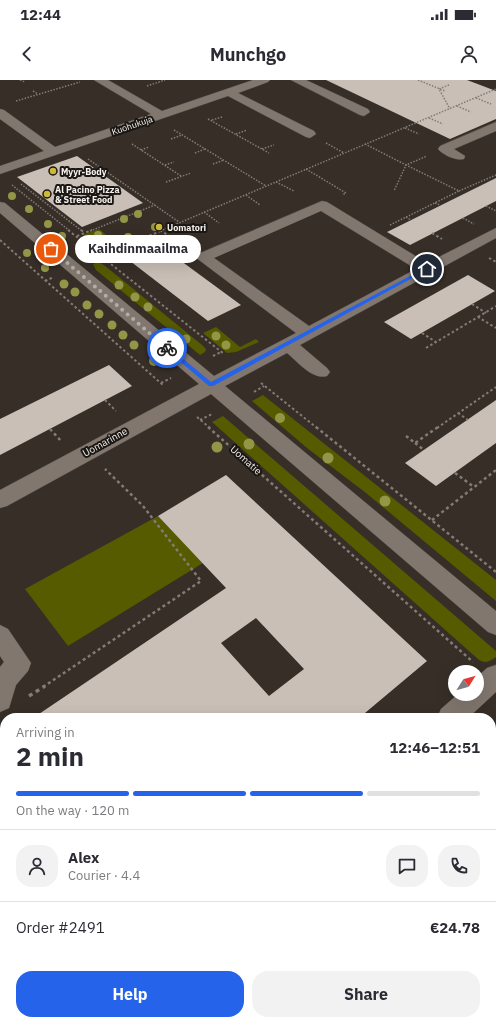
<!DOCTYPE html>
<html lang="en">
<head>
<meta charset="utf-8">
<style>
	:root { --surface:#fff; --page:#f2f2f3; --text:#2b2b33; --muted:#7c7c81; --line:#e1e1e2; --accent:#2563eb }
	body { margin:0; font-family:"IBM Plex Sans",sans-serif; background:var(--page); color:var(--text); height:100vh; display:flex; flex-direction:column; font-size:15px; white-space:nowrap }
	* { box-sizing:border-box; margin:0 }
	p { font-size:13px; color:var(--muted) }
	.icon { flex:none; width:22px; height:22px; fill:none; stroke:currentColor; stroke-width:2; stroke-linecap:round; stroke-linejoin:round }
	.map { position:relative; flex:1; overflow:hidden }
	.drawer { position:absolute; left:0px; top:633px; width:496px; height:312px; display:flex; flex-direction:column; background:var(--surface); border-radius:16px 16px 0 0; box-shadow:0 4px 16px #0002 }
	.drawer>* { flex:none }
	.needle { width:26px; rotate:53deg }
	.buttons { position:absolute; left:448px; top:585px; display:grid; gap:8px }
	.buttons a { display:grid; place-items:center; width:36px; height:36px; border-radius:50%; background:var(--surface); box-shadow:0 4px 16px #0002; font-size:20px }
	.pin { position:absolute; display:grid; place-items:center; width:34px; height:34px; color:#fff; margin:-17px; border:2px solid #fff; border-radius:50%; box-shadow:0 1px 4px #0007 }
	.courier { position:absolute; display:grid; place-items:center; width:40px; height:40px; margin:-20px; border:3px solid #2563eb; border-radius:50%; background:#fff; color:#222; box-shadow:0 1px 5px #0007 }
	.bubble { position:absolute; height:28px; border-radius:14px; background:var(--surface); box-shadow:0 4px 16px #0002; font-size:13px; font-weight:700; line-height:28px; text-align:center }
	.overview em { font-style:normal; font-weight:700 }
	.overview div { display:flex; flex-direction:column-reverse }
	.overview { display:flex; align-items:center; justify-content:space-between; height:68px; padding:0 16px }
	h1 { font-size:26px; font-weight:700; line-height:30px }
	.bar { display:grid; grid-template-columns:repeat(4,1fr); gap:6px 4px; align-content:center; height:48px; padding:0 16px }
	.bar i { height:5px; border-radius:3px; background:var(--line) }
	.bar .current { background:var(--accent) }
	.bar p { grid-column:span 4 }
	.line { display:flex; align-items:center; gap:10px; padding:0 16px; border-top:1px solid var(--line) }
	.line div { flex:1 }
	.round { display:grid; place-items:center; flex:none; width:42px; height:42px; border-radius:16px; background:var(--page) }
	.cta { display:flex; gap:8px; margin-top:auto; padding:8px 16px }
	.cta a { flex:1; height:46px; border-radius:16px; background:var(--accent); color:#fff; font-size:16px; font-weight:700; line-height:46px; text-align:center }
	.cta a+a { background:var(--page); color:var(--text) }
	.status { display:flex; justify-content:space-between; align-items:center; height:28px; padding:0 20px; background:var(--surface); direction:ltr }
	.status svg { height:11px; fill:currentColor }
	header { display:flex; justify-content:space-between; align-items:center; height:52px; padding:0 16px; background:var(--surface); font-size:18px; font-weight:700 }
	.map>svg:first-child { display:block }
	.green { fill:#565b00 }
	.building { fill:#c9bfb6; fill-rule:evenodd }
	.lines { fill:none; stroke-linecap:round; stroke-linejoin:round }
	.minor-casing { stroke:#514b45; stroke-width:1 }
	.path-far3 { stroke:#837c76; stroke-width:1.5; stroke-dasharray:1.5 1.5; stroke-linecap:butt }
	.path-far2 { stroke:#837c76; stroke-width:2; stroke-dasharray:2.5 2.5; stroke-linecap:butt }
	.path-far1 { stroke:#837c76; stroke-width:2.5; stroke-dasharray:3 3; stroke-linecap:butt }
	.path { stroke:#837c76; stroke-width:3.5; stroke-dasharray:4 4; stroke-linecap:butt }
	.minor { fill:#81776f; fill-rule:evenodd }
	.tree { fill:#939547 }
	.route { fill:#2563eb }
	.done { stroke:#b3ada8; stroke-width:4; stroke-dasharray:0 7.2 }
	.poi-dot { fill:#cfb837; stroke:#1a1714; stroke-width:1.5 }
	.labels { text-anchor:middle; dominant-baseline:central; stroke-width:4; stroke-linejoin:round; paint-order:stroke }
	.far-street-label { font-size:9px; fill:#f7f2ed; stroke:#1a1714 }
	.far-poi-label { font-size:9px; font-weight:bold; fill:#f7f2ed; stroke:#1a1714; text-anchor:start }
	.street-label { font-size:10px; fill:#f7f2ed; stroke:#1a1714 }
</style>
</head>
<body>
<div class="status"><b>12:44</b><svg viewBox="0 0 49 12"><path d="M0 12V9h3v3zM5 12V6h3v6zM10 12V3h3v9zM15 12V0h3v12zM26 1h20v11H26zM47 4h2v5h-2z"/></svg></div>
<header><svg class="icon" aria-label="back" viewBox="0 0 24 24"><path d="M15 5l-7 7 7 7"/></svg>Munchgo<svg class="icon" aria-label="person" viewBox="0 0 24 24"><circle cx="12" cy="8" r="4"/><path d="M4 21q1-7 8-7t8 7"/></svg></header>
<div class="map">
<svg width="496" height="945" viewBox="0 0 496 945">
	<rect width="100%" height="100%" fill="#362e27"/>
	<g class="green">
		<path d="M99,149L117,164L102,170L83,155Z"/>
		<path d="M98,182L104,185L202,265L206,269L205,272L200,275L96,190L93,184Z"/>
		<path d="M216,247L240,267L256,259L259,262L236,272L227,273L203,253Z"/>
		<path d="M263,315L496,500V521L366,413L307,368L252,321Z"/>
		<path d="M223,336L496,571V577C490,581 486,584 479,580L212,342Z"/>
		<path d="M158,436L203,483L68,566L25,509Z"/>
	</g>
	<g class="building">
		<path d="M326,0H467L496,11V39L450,59Z"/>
		<path d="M77,76L122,108L143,123L82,147L17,97Z"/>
		<path d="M496,98V121L410,165L387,152Z"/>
		<path d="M162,167L241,225L208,241L130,181Z"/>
		<path d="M468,195L495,211L411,259L384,242Z"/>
		<path d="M109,285L132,306L0,375V339Z"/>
		<path d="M496,320V363L436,406L405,383Z"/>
		<path d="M226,395L427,581L359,638H33L226,508L158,436ZM256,538L304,589L269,616L221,563Z"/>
	</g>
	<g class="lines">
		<defs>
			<g id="minor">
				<path d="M94,0H108L162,31L253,0H270L268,2L238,13L314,51L316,54L310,58L306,57L228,16L0,94V86L44,71L0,39V29L4,30L55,67L151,34Z"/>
				<path d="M291,0H306L368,29L370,32L364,36L360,35Z"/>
				<path d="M496,42V51L454,69L465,76L464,79C456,81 443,75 438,69L440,66Z"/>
				<path d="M322,121L327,122L427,183L496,148V158L300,265L327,288L330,292L327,296C312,300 298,282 287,273L225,306L496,531V555L488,552L211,314L7,426L0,428V410L199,304L0,133V122L5,123L214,296L296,253L195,177L198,174ZM321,131L416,189L309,246L214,178Z"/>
				<path d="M0,545L8,549L31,583L28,591L16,605L9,628L0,632V587L4,582L0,576Z"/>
				<path d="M496,585V612L468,638H437L441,629L458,614H477V597L487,588Z"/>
				<path d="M96,940H132L130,945H94Z"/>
			</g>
		</defs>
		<use href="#minor" class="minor-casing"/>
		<g class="path-far3">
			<path d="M20,0L25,2"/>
			<path d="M418,0L445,11"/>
			<path d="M449,5L439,9L450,29"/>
			<path d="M147,6L165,0"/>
			<path d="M33,11L38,14"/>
			<path d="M476,18L491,24"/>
			<path d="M16,21L80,2"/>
			<path d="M457,26L471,32"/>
			<path d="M429,38L443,44"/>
			<path d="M208,39L269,73"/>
			<path d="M212,40L222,37"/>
			<path d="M405,48L419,54"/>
			<path d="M174,50L266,106"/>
			<path d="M236,54L247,50"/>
			<path d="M171,59L182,55"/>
			<path d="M326,63L344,73"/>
			<path d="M132,64L181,96"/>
			<path d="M365,64L406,85L427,76"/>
			<path d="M262,69L274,65"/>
			<path d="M141,70L149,67"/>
			<path d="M195,73L205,69"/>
			<path d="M88,79L179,142"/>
			<path d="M213,84L224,80"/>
			<path d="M165,85L174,82"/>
			<path d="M306,89L346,113L342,115"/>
			<path d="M166,102L191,93"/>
			<path d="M276,102L294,111"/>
			<path d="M21,104L82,151"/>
			<path d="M12,105L70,151"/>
			<path d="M459,111L496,95"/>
			<path d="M246,115L260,125"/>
			<path d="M435,123L440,125"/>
			<path d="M486,126L496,131"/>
			<path d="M204,132L219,143"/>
			<path d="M406,137L411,140"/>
			<path d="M463,138L474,144"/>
			<path d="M390,145L459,111L406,85L394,111"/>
			<path d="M160,150L161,151"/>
			<path d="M90,151L155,125"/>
			<path d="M160,151L496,9"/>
		</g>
		<g class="path-far2">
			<path d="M68,150L224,274"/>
			<path d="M81,150L85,153"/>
			<path d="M160,150L177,161"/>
			<path d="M432,153L442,159"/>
			<path d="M77,156L92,150"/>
			<path d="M0,160L164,306"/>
			<path d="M179,170L185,167"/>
			<path d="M489,178L496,182"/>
			<path d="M94,179L163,150"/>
			<path d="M45,201L54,197"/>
			<path d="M472,224L486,233"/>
			<path d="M478,237L496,226"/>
			<path d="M422,253L436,262"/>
			<path d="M426,268L478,237L496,248"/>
			<path d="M213,276L221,272"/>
			<path d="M161,303L171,298"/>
			<path d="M261,303L317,348"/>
			<path d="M254,312L264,306"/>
			<path d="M105,320L116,331"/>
			<path d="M458,333L468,340"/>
			<path d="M197,337L210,348"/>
			<path d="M200,340L212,334"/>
			<path d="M437,348L496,307"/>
		</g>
		<g class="path-far1">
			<path d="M208,347L473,582"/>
			<path d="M316,347L496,492"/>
			<path d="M50,349L62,362"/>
			<path d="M406,356L415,363L438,347"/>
			<path d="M415,363L424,370"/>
			<path d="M455,393L474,407"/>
			<path d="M432,440L496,390"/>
			<path d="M43,607L201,501L143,426L105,389"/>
		</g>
		<g class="path">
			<path d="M29,616L45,606"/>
			<path d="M491,766L496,771"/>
			<path d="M491,867L496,865"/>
			<path d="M418,945L423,940"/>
		</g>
		<use href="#minor" class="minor"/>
	</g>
	<g class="tree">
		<circle cx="12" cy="116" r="4"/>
		<circle cx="29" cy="129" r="4"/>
		<circle cx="138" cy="134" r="4"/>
		<circle cx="124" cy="139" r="4"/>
		<circle cx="48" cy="144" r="4"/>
		<circle cx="155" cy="147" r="4"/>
		<circle cx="98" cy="155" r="4"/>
		<circle cx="62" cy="156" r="4"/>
		<circle cx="128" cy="157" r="4"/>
		<circle cx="27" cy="173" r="4"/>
		<circle cx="45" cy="188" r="4"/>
		<circle cx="64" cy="204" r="4.5"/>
		<circle cx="119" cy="205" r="4.5"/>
		<circle cx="75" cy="212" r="4.5"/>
		<circle cx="135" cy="217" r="4.5"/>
		<circle cx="87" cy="225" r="4.5"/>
		<circle cx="148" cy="227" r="4.5"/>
		<circle cx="99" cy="234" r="4.5"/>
		<circle cx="112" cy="245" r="4.5"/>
		<circle cx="123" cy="255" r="4.5"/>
		<circle cx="216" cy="256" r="4.5"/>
		<circle cx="186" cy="259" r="4.5"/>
		<circle cx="134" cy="265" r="4.5"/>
		<circle cx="226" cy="265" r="4.5"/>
		<circle cx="154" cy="281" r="5"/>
		<circle cx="280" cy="338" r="5"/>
		<circle cx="249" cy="364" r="5.5"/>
		<circle cx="217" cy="367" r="5.5"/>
		<circle cx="328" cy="378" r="5.5"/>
		<circle cx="385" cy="421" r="5.5"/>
	</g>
	<path class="route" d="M425,188L429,189L213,306H209L164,268L169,267L211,302Z"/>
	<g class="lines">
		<path class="done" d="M51,169L167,268"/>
	</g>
	<g class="poi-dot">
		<circle cx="53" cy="91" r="4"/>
		<circle cx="47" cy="114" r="4"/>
		<circle cx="159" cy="147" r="4"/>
	</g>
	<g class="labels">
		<g class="far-street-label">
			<text transform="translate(132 45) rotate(-19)">Kuohukuja</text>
		</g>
		<g class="far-poi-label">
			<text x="61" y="91">Myyr-Body</text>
			<text x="55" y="109">Al Pacino Pizza<tspan x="55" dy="10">&amp; Street Food</tspan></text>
			<text x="167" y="147">Uomatori</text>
		</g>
		<g class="street-label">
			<text transform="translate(105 362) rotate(-29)">Uomarinne</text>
			<text transform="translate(246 380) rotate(42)">Uomatie</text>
		</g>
	</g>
</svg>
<div class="buttons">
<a><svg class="needle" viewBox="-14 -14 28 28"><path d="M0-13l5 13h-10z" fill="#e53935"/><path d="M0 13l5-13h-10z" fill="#7c7c81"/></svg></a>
</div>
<div class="pin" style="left:51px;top:169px;background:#ea580c"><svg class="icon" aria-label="bag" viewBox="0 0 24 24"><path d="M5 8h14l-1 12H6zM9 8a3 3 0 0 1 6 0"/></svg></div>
<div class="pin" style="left:427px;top:189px;background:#1f2937"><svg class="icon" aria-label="home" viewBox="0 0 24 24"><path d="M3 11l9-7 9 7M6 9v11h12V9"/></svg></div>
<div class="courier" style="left:167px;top:268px"><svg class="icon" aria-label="bike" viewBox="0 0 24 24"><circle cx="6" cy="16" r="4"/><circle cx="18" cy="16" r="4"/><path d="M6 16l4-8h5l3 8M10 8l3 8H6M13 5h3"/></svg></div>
<div class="bubble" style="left:75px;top:155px;width:126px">Kaihdinmaailma</div>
<section class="drawer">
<div class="overview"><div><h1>2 min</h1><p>Arriving in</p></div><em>12:46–12:51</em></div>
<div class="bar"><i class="current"></i><i class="current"></i><i class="current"></i><i></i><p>On the way · 120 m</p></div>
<div class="line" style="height:72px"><a class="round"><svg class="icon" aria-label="person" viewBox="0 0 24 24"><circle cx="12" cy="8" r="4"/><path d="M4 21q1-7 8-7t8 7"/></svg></a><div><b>Alex</b><p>Courier · 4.4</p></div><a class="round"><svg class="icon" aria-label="chat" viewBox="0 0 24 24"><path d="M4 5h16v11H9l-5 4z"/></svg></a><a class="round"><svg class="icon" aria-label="phone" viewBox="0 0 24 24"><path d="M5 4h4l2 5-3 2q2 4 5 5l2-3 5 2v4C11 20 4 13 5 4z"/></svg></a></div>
<div class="line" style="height:52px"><div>Order #2491</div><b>€24.78</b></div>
<div class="cta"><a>Help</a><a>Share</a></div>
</section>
</div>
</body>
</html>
